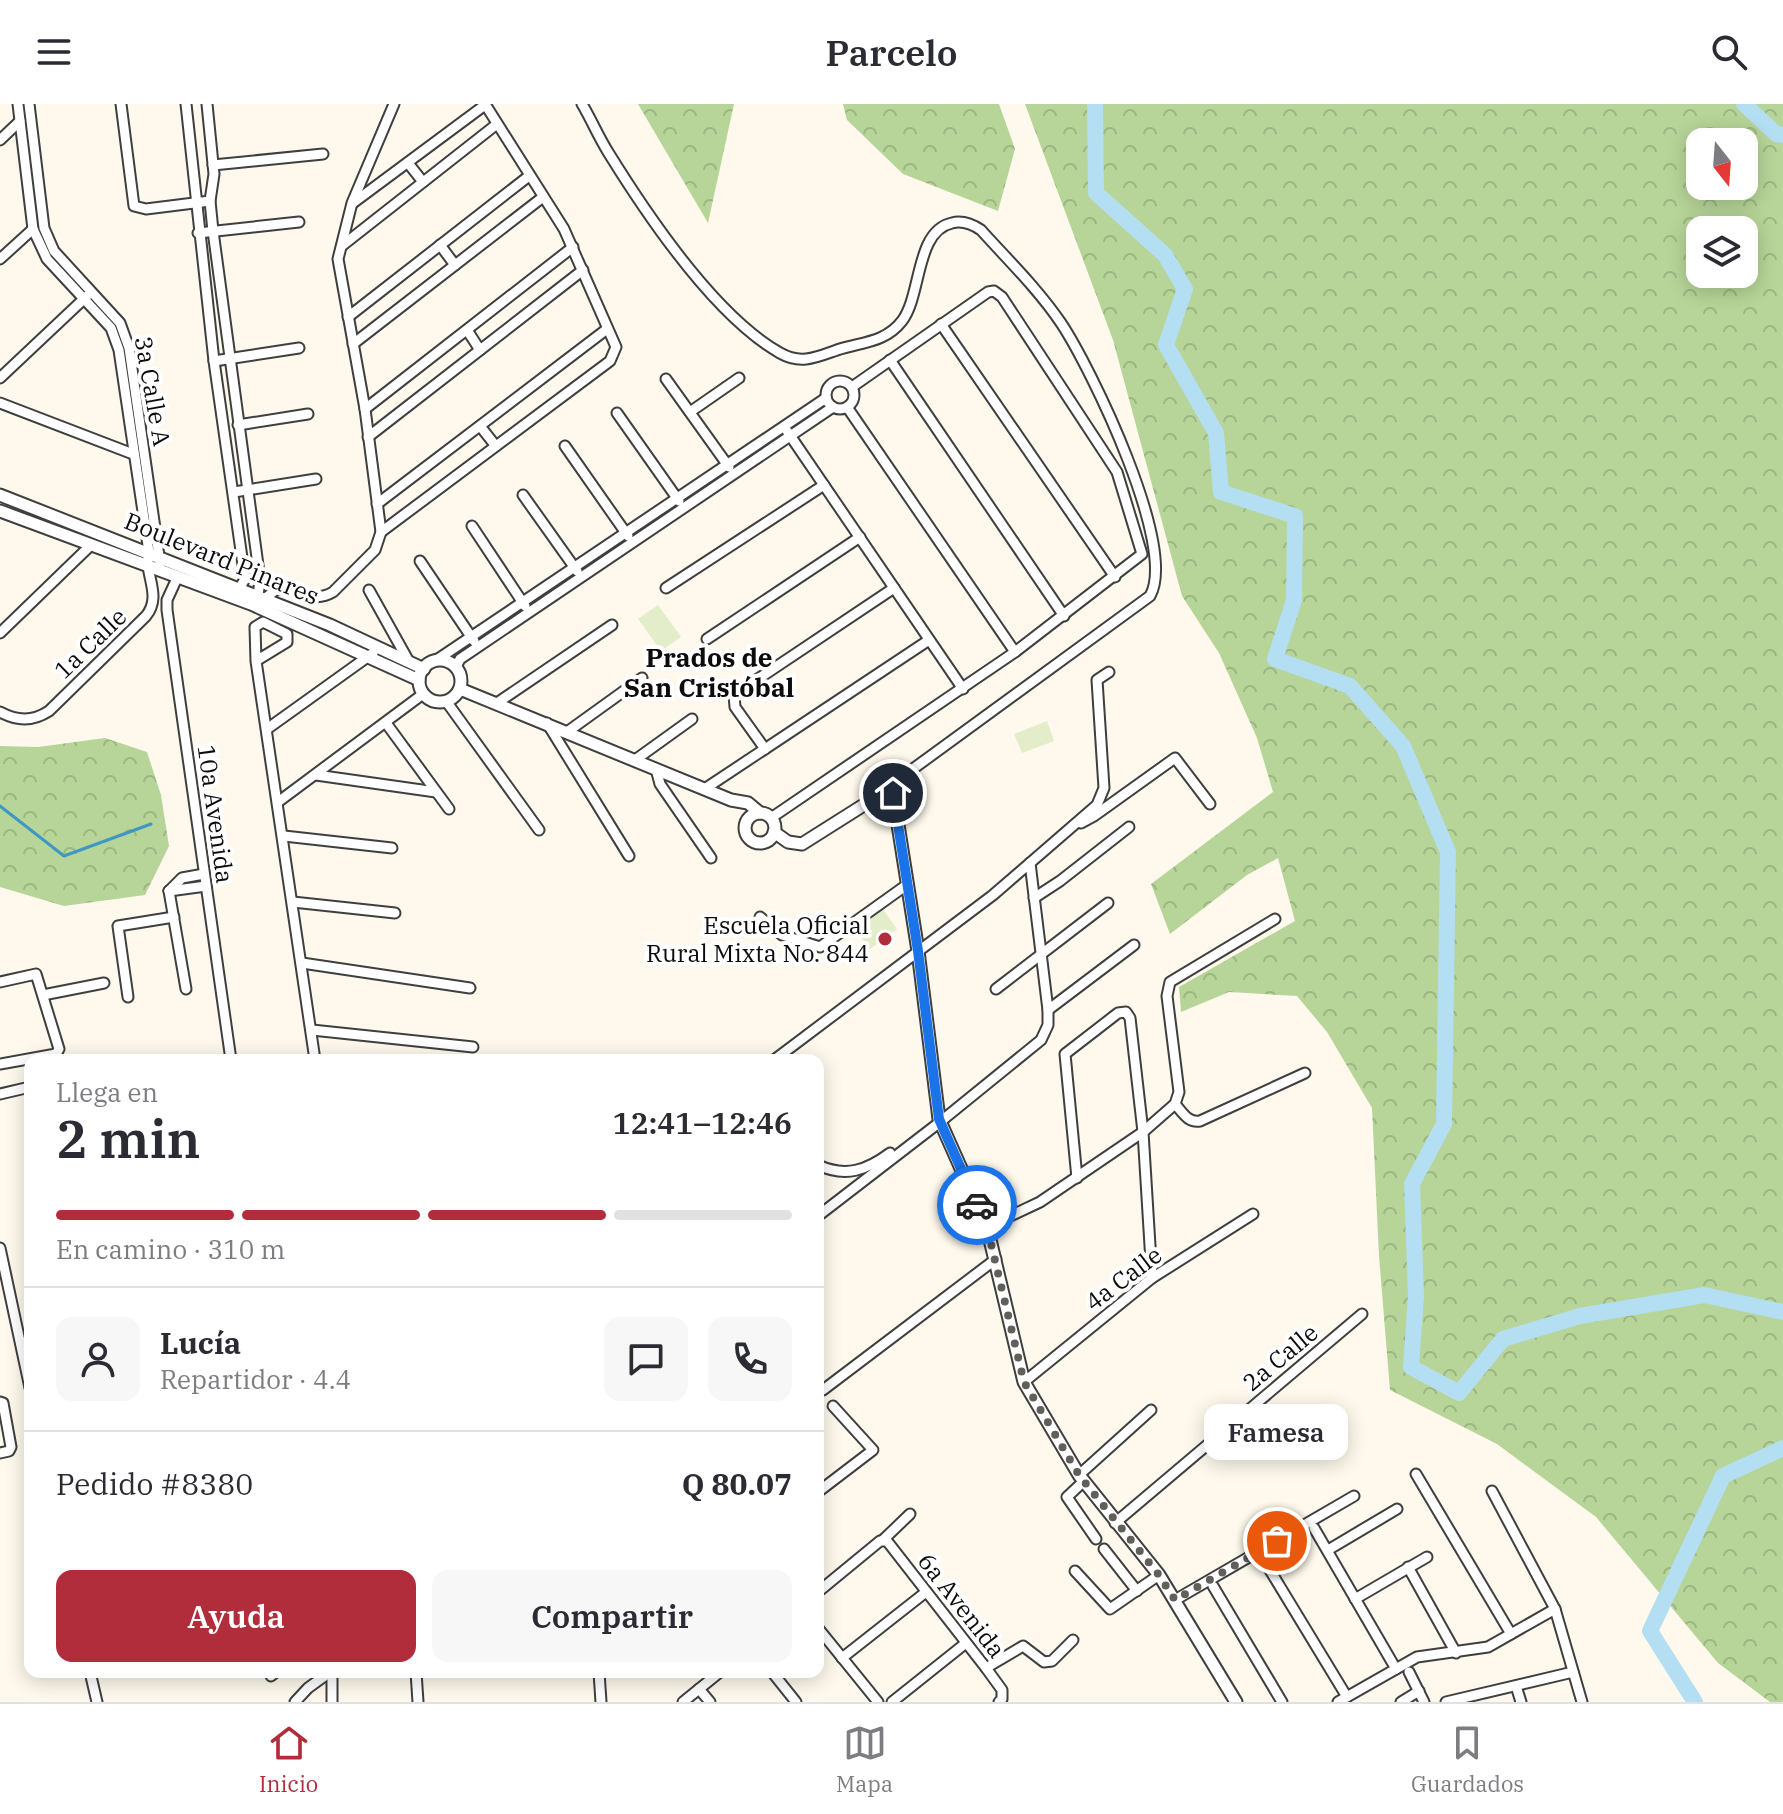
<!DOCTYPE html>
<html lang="es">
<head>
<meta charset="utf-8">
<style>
	:root { --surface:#fff; --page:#f7f7f7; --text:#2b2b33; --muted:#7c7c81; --line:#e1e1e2; --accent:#b22d3c }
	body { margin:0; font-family:"IBM Plex Serif",serif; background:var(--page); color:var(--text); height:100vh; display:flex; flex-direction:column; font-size:30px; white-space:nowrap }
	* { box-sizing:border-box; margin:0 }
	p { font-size:26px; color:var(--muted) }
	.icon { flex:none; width:44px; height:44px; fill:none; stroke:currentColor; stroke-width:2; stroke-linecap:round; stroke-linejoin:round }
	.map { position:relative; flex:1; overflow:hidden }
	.details { position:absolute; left:24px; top:950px; width:800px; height:624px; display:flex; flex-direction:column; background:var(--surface); border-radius:16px; box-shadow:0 4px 20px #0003 }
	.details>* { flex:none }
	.needle { width:52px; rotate:163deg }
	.buttons { position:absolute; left:1686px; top:24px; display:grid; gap:16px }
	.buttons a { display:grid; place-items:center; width:72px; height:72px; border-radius:16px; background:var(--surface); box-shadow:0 4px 20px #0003; font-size:40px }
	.pin { position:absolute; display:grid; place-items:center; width:68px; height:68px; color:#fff; margin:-34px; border:4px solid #fff; border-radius:50%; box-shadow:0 2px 8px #0007 }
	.courier { position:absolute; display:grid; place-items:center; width:80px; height:80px; margin:-40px; border:6px solid #1a73e8; border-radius:50%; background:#fff; color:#222; box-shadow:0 2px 10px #0007 }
	.bubble { position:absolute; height:56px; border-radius:16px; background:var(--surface); box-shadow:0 4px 20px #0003; font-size:26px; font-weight:600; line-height:56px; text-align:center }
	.overview em { font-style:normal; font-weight:600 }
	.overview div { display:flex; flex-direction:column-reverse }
	.overview { display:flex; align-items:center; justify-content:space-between; height:136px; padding:0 32px }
	h1 { font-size:52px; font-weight:600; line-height:60px }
	.bar { display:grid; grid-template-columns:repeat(4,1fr); gap:12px 8px; align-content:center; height:96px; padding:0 32px }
	.bar i { height:10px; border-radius:6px; background:var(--line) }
	.bar .current { background:var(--accent) }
	.bar p { grid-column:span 4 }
	.line { display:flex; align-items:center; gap:20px; padding:0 32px; border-top:2px solid var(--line) }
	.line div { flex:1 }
	.round { display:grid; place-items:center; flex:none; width:84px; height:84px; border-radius:16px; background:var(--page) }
	.button { display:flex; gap:16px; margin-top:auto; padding:16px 32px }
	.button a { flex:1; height:92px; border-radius:16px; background:var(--accent); color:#fff; font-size:32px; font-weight:600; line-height:92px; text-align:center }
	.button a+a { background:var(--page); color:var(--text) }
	header { display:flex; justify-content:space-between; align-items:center; height:104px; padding:0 32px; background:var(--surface); font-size:36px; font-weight:600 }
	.tab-bar { display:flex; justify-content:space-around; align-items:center; height:112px; border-top:2px solid var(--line); background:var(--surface); font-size:22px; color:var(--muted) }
	.tab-bar a { display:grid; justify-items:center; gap:4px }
	.tab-bar .current { color:var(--accent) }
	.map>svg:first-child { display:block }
	.forest { fill:url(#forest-crowns); fill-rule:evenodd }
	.pitch { fill:#e3edc9 }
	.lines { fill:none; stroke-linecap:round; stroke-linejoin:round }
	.stream { stroke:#4097c4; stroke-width:3 }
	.river { stroke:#b4def2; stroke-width:16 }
	.minor-casing { stroke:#3f3f3f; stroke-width:13 }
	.tertiary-casing { stroke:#3f3f3f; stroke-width:15 }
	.minor { stroke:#fff; stroke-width:9 }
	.tertiary { stroke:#fff; stroke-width:11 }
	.done { stroke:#615f5a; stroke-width:8; stroke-dasharray:0 14.4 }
	.route { stroke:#1a73e8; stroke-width:10 }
	.poi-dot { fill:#b22d3c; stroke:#fff; stroke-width:3 }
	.labels { text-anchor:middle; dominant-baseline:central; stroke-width:8; stroke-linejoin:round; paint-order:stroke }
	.street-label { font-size:24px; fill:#0c0c0c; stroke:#fff }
	.poi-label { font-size:24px; fill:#0c0c0c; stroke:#fff; text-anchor:end }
	.neighbourhood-label { font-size:26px; font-weight:bold; fill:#0c0c0c; stroke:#fff }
</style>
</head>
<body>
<header><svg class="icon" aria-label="menu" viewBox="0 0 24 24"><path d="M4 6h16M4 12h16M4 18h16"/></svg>Parcelo<svg class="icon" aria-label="search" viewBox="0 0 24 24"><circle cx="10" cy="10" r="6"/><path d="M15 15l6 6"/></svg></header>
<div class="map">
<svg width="1783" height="1598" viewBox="0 0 1783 1598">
	<defs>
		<pattern id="forest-crowns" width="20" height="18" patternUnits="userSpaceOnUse" patternTransform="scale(2)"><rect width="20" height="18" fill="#b7d598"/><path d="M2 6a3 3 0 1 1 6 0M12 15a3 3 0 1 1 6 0" fill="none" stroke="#9cb682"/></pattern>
	</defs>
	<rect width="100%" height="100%" fill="#fef9ec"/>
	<g class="forest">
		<path d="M638,0H734L708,119Z"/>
		<path d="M843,0H999L1015,45L998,107L903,70L847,16Z"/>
		<path d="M1025,0H1783V1598H1770L1718,1559L1596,1413L1497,1340L1390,1286L1379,1152L1372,1004L1327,928L1297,892L1229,888L1181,908L1179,883L1295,817L1278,754L1247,771L1170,830L1151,780L1273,688L1257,634L1219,549L1182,492L1113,236ZM1700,38H1744V82H1700ZM1700,126H1744V170H1700Z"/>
		<path d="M105,634L147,648L161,691L169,742L145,791L64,802L0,783V642L38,643Z"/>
	</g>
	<g class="pitch">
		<path d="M658,501L681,533L661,547L638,515Z"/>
		<path d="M1047,617L1054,637L1022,649L1014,630Z"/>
		<path d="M882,804L897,825L870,845L855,825Z"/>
	</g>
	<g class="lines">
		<path class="stream" d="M0,702L64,752L151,720"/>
		<g class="river">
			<path d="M1095,0L1096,89L1165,151L1185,185L1166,241L1216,329L1221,388L1295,412L1294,496L1275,555L1350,582L1403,642L1448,748L1444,1020L1412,1080L1416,1192L1411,1263L1459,1289L1503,1235L1580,1212L1704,1191L1783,1208"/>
			<path d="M1744,0L1776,30L1783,31"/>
			<path d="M1695,1598L1650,1527L1723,1372L1783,1344"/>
		</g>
		<defs>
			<g id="minor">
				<path d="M29,0L44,124L54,147L120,219L129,244L160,459"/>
				<path d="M121,0L134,102L146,105L210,97"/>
				<path d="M186,0L214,257L245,475L236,490"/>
				<path d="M207,0L214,70L210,97L213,127L260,476L258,492L253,498"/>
				<path d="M582,0C591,15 598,32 608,48C647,111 715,212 780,249C801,261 817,253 837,246C861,238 885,239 902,217C922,191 915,127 952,119C963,116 972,120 981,126C1008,156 1038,185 1061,219C1091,264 1178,443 1150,492L895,678L889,685"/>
				<path d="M0,36L20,17"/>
				<path d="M408,59L423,78"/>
				<path d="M213,61L323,50"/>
				<path d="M353,99L485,1"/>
				<path d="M198,129L299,118"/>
				<path d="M343,141L497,20"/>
				<path d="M440,141L455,161"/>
				<path d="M0,155L33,125"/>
				<path d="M348,213L529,72"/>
				<path d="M941,220L1115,473"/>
				<path d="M467,226L480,246"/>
				<path d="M353,240L543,93"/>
				<path d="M890,256L1064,512"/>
				<path d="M214,257L299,244"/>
				<path d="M0,274L87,192"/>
				<path d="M666,275L729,363"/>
				<circle cx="840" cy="291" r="14"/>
				<path d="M0,299L133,350"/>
				<path d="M847,303L1015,548"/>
				<path d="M365,305L573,143"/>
				<path d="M690,308L739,274"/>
				<path d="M617,309L679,397"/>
				<path d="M238,321L308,310"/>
				<path d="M480,322L495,341"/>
				<path d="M787,327L963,585"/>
				<path d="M368,333L583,166"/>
				<path d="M565,342L628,432"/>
				<path d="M234,388L316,375"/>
				<path d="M523,391L577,467"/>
				<path d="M377,400L607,225"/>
				<path d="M472,422L525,502"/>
				<path d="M381,428L610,257L616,243L564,125L485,0"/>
				<path d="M420,457L474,537"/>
				<path d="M178,472L167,496V506L231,956"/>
				<path d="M666,484L824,381"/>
				<path d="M369,486L408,556"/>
				<path d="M264,501V495L277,485C298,485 313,500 333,488L375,446L381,428L365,305L338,155L352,99L394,0"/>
				<path d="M0,529L91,441"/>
				<path d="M707,535L860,433"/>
				<path d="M256,557L287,538V530L263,518L255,523L256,557L315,956"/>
				<path d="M435,557L826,294"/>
				<path d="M456,563L460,555L833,303"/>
				<path d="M446,597L539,726"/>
				<path d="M497,599L612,521"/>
				<path d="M0,608C17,617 32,618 49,607L146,512C163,491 143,470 149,448L119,246L111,224L47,155L33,125L18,0"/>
				<path d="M386,619L449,705"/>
				<path d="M547,619L629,752"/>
				<path d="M267,625L373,549"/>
				<path d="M567,628L642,574"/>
				<path d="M765,645L735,603L734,591L894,484"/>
				<path d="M635,656L692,615"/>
				<path d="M656,665L660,680L711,754"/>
				<path d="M316,671L436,688"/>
				<path d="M706,684L929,536"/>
				<path d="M278,698L423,590"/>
				<path d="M771,714L1015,548L1142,450L1117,368L1002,193L994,187L988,188L852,283"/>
				<path d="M1081,719L1094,712L1175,654L1210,700"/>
				<path d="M284,732L392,744"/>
				<path d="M169,787L186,885"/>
				<path d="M169,787L182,774L204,770"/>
				<path d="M169,787L206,782"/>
				<path d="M1034,794L1060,777L1129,723"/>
				<path d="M293,798L395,809"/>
				<path d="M760,813L782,831L820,843L908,780"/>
				<path d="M302,859L470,884"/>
				<path d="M0,878L36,870L59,945L56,950L0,960"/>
				<path d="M996,885L1108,799"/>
				<path d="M43,891L104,879"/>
				<path d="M128,893L118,822L174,813"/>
				<path d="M1048,906L1134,841"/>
				<path d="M312,926L473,943"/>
				<path d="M774,956L993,791L1097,701L1104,684L1097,576L1109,568"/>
				<path d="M0,990L30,983"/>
				<path d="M1175,1000C1183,1009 1188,1019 1200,1017L1305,969"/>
				<path d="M818,1061C846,1074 867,1066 890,1049"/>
				<path d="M1077,1074L1065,950L1118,909L1126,908L1130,914L1143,1028L1152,1174"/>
				<path d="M818,1112L940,1018L1041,936L1048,921V906L1030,759"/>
				<path d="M987,1123L1040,1098L1143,1028L1175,1000L1179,988L1167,892L1170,878L1275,815"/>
				<path d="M0,1144L30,1284"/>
				<path d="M1024,1278L1152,1174L1253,1110"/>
				<path d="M823,1286L996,1155"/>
				<path d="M0,1298L3,1299L11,1343L9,1347L0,1349"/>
				<path d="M1416,1370L1511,1530"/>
				<path d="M1079,1371L1151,1306"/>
				<path d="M1084,1377L1067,1393L1096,1435"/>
				<path d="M1492,1387L1555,1505L1582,1598"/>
				<path d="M818,1388L873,1346L833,1302"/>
				<path d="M1115,1419L1362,1210"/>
				<path d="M1314,1424L1396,1565"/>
				<path d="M883,1436L910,1410"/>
				<path d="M1104,1445L1137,1487"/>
				<path d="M1328,1446L1397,1405"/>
				<path d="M1262,1453L1347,1593"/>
				<path d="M1408,1463L1456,1549"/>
				<path d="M1075,1467L1110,1505L1159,1471"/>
				<path d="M1213,1482L1282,1598"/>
				<path d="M818,1488L880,1437H887L986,1564L1002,1586V1595L999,1598"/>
				<path d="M1355,1495L1427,1453"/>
				<path d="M1175,1496L1354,1392"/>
				<path d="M818,1524L878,1598"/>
				<path d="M842,1554L926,1488"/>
				<path d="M986,1564L1023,1542L1044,1558L1052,1557L1073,1536"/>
				<path d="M90,1568L97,1598"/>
				<path d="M332,1568V1598"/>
				<path d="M416,1568L418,1598"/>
				<path d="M599,1568L601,1598"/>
				<path d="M772,1568L796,1598"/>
				<path d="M1409,1568L1424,1598"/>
				<path d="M271,1572L276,1568"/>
				<path d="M1516,1582L1521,1598"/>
				<path d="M699,1585L710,1598"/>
				<path d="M295,1598L308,1584L330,1568"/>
				<path d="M683,1598L720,1568"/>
				<path d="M892,1598L966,1539"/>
				<path d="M1338,1598L1417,1553L1488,1543L1555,1505"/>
				<path d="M1401,1598L1419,1587"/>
				<path d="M1446,1598L1573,1568"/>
			</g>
			<g id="tertiary">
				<path d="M0,391L330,521L424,565"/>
				<path d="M0,407L251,500L419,576"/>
				<circle cx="440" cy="577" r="21"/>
				<path d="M460,585L731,696L748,699L760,709"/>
				<circle cx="760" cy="724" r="15"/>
				<path d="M774,728L788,738L802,740L889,685L893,689L918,847L939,1015L987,1123L1024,1278L1079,1371L1159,1471L1236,1598"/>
			</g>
		</defs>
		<use href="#minor" class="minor-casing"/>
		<use href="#tertiary" class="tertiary-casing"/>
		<use href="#minor" class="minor"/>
		<use href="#tertiary" class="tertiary"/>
	</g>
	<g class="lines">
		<path class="done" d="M977,1101L987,1123L1024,1278L1079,1371L1159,1471L1175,1496L1277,1437"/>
		<path class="route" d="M893,689L918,847L939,1015L977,1101"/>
	</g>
	<circle class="poi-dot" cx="885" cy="835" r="8"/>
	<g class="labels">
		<g class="street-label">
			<text transform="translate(153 287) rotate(80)">3a Calle A</text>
			<text transform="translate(222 454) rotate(22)">Boulevard Pinares</text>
			<text transform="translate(90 539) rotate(-44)">1a Calle</text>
			<text transform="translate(216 710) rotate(82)">10a Avenida</text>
			<text transform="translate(1123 1174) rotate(-37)">4a Calle</text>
			<text transform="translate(1280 1253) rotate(-40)">2a Calle</text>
			<text transform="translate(962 1501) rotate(52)">6a Avenida</text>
		</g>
		<g class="poi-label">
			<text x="869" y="821">Escuela Oficial<tspan x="869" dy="28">Rural Mixta No. 844</tspan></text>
		</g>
		<g class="neighbourhood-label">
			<text x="709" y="553">Prados de<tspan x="709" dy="30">San Cristóbal</tspan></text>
		</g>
	</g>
</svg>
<div class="buttons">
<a><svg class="needle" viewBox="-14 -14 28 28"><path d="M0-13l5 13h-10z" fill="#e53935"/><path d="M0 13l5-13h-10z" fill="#7c7c81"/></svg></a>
<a><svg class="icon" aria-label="layers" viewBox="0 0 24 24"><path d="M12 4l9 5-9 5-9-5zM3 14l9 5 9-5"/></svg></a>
</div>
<div class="pin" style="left:1277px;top:1437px;background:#ea580c"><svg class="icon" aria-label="bag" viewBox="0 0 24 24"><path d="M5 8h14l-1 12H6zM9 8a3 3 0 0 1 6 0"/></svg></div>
<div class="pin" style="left:893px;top:689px;background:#1f2937"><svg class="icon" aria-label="home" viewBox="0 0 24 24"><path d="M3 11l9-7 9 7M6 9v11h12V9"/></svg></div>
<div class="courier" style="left:977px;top:1101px"><svg class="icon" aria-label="car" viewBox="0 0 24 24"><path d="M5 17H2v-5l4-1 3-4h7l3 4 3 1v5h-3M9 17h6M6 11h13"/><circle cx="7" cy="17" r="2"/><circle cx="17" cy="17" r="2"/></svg></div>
<div class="bubble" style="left:1204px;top:1300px;width:144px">Famesa</div>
<section class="details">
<div class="overview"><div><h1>2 min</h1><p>Llega en</p></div><em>12:41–12:46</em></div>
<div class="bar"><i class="current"></i><i class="current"></i><i class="current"></i><i></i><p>En camino · 310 m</p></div>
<div class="line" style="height:144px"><a class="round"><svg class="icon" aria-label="person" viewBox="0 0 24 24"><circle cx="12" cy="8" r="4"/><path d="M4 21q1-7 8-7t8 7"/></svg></a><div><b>Lucía</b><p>Repartidor · 4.4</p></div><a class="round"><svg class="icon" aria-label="chat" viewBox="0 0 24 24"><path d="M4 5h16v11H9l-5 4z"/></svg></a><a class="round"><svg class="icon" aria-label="phone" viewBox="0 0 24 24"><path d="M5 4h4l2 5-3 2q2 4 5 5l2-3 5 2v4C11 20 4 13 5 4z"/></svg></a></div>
<div class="line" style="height:104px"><div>Pedido #8380</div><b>Q 80.07</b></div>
<div class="button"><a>Ayuda</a><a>Compartir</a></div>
</section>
</div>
<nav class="tab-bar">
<a class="current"><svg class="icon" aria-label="home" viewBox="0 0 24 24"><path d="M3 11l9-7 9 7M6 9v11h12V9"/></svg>Inicio</a>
<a><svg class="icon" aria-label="map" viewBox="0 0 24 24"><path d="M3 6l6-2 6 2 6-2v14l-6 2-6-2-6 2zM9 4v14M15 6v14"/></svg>Mapa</a>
<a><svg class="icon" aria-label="saved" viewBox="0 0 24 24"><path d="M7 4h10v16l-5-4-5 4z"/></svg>Guardados</a>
</nav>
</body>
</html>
